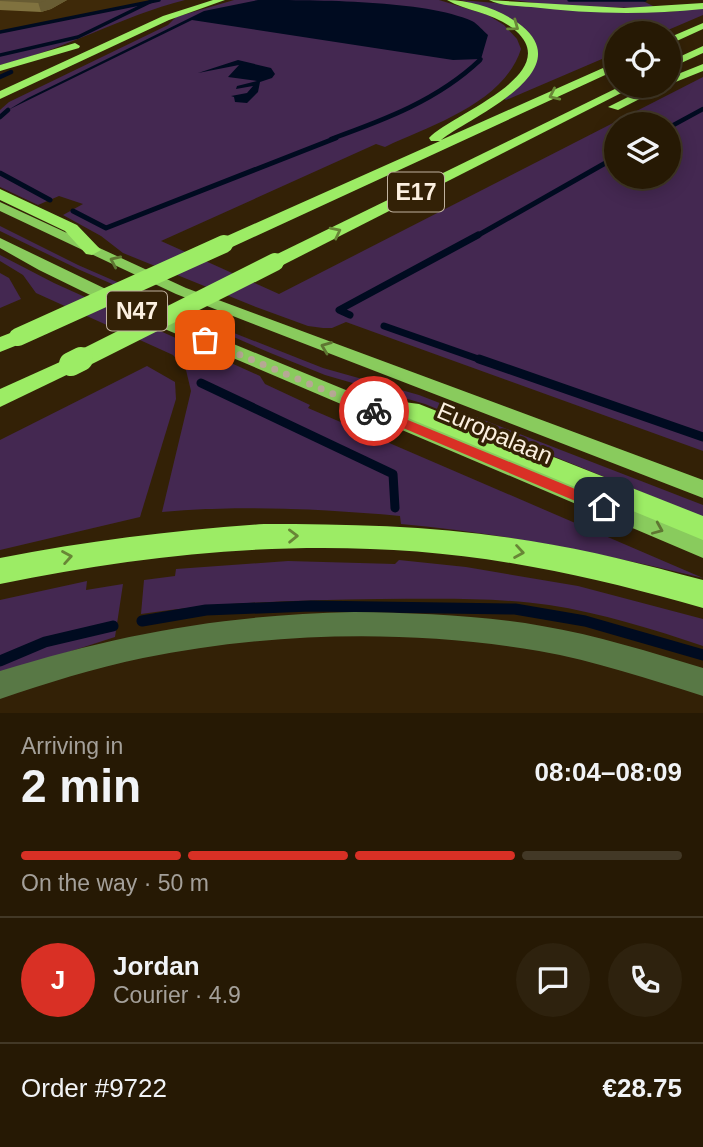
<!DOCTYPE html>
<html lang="en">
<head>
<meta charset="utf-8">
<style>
	:root { --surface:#261904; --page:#2e220e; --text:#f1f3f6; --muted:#a4a09a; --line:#423826; --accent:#d93025 }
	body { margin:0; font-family:Helvetica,sans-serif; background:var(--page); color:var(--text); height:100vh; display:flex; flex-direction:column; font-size:26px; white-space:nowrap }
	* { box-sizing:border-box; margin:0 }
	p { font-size:23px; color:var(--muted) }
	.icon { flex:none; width:38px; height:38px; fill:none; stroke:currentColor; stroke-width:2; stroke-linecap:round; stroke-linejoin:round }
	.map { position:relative; height:713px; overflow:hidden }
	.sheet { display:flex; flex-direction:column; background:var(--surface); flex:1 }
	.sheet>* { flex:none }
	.controls { position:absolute; left:604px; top:21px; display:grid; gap:14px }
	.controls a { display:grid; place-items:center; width:77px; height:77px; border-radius:50%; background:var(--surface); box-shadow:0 4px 18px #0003,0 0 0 2px var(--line); font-size:35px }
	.pin { position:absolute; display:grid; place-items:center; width:60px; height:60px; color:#fff; margin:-30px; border-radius:14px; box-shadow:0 4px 10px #0006 }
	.courier { position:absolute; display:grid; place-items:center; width:70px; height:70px; margin:-35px; border:5px solid #d93025; border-radius:50%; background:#fff; color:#222; box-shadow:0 2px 9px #0007 }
	.overview em { font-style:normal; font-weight:700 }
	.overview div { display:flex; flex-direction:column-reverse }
	.overview { display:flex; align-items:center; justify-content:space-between; height:119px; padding:0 21px }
	h1 { font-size:46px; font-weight:700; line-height:52px }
	.bar { display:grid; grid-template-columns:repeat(4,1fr); gap:10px 7px; align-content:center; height:84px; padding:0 21px }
	.bar i { height:9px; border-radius:5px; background:var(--line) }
	.bar .current { background:var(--accent) }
	.bar p { grid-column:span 4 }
	.line { display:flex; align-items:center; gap:18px; padding:0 21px; border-top:2px solid var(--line) }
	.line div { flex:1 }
	.round { display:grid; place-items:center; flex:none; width:74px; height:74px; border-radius:37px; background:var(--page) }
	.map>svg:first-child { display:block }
	.built { fill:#3e2909 }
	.green { fill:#442851; fill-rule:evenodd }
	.water { fill:#000b20 }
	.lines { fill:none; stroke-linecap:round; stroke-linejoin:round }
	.stream-far5 { stroke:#000b20; stroke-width:3.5 }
	.stream-far4 { stroke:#000b20; stroke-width:4.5 }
	.stream-far3 { stroke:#000b20; stroke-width:5 }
	.stream-far2 { stroke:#000b20; stroke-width:7 }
	.stream-far1 { stroke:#000b20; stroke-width:9 }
	.stream { stroke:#000b20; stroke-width:11 }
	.minor { fill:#587845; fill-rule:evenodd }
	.major { fill:#89cb5d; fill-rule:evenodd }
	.highway { fill:#9cec65; fill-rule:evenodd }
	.highway-bridge-far1 { stroke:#9cec65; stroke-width:18 }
	.highway-bridge { stroke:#9cec65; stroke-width:24 }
	.wall { fill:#80723f }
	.shaded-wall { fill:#685c33 }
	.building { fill:#958449; stroke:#685c33; stroke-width:2 }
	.oneway { stroke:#688636 }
	.oneway2 { stroke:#5e7632 }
	.route { fill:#d93025 }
	.done { stroke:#b6a894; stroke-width:7; stroke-dasharray:0 12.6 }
	.labels { text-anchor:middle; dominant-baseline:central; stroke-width:7; stroke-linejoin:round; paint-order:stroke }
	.shield { fill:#332106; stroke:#c0b29f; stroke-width:2 }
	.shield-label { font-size:23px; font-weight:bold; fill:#fcf0e0 }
	.street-label { font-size:24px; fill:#fcf0e0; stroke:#332106 }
</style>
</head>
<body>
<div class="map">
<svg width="703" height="713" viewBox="0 0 703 713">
	<rect width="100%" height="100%" fill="#332106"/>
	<path class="built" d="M0,0H159L0,32Z"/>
	<g class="green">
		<path d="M159,0H185C121,16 65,50 0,65V32Z"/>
		<path d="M234,0H439L488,15L504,25L517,39L521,49C504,103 432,125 385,147L376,144L161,241L279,294L703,77V451L346,322L332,328H323L308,326L256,307L123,253L101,236L63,215L83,204L59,196L38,205L0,187V110L9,102L168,25L176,17ZM616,124H668V177H616Z"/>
		<path d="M460,0L601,12H669L703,8V15L661,33H616V53L506,100L504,99C574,49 517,15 460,0Z"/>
		<path d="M512,0H641L657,8L569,7Z"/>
		<path d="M0,226L78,265L234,333L323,368L419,395L703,505V517L425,404L325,375L268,352L80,270L0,231Z"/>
		<path d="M0,255L54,283L260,376L265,384L310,405L308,408L703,578C603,554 504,533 401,524L400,516C321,509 242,505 162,512L191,391L186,370L173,355L36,293L23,275L0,261Z"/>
		<path d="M0,273L9,278L21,299L0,308Z"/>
		<path d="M147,366L175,382L176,399L140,517L0,550V440Z"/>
		<path d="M399,560L466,567L578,586L703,619V646C653,629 601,613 549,605C494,597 435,599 379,599C299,600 221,602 141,614L144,580L175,576L176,569L288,561L395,564Z"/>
		<path d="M87,581L86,590L123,584L115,637L0,674V600Z"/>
	</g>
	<g class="water">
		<path d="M258,0C316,0 425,0 472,21C478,24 483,31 488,35L481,59L453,60L192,20L8,110L28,98L204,11Z"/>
		<path d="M238,60L271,68L275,74L272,78L260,82L258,92L247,103L235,102L234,97L231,96L247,93L253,86L236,89L237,86L257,81L228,77L239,65L198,73Z"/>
	</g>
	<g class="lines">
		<g class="stream-far5">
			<path d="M569,0H645"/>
			<path d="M0,32L159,0"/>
			<path d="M0,55L78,37L152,1"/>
			<path d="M478,62L481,59"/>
		</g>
		<g class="stream-far4">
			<path d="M0,77L11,72"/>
			<path d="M0,117L8,110"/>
			<path d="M668,128L703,109"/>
			<path d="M331,139C384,120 438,100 480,60"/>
		</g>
		<g class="stream-far3">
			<path d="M0,173L50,200"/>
			<path d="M73,211L106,228L336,138"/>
			<path d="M475,237L616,157"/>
		</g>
		<g class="stream-far2">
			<path d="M350,315L339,310L478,235"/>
			<path d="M384,326L484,361"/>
		</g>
		<g class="stream-far1">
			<path d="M479,359L703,437"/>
			<path d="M201,383L393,474L395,508"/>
		</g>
		<g class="stream">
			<path d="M142,621L206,610L311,606L515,609L585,621L703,655"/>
			<path d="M0,661L45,642L113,626"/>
		</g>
		<path class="minor" d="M354,612C416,613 480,615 542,626C596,635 650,652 703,668V696C649,679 595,661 539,651C410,629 271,632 143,658C94,668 47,683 0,699V671C123,633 225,615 354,612Z"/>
		<g class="major">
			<path d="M0,202L186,288L703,480V498L176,294L0,211Z"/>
			<path d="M0,238L139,305L703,537V558L127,313L39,270L0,248Z"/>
		</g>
		<g class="highway">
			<path d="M213,0H225L169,20L0,99V91L163,16Z"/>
			<path d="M447,0C472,0 502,10 522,26C579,73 468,118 441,140L612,64L616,63V70L230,248H218L216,244L218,240L440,141H431L429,138C449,115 565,75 516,31C496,13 468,12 447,0Z"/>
			<path d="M489,0L624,8L703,3V9C645,15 588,14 531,7C518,6 500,6 489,0Z"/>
			<path d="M703,23V29L668,45V38Z"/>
			<path d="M75,43L80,46L79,48L0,71V65Z"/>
			<path d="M703,46V53L668,69V62Z"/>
			<path d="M703,64V71L668,85V78Z"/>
			<path d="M621,86H635L281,266L275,267L266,262L269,258Z"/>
			<path d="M650,86H665L618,110L608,107Z"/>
			<path d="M0,189L77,225L101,250L92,255L86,254L65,231L0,200Z"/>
			<path d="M18,330L25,332L28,337L25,342L0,352V337Z"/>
			<path d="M71,357L79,359L82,364L79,369L0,407V389Z"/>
			<path d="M358,396L419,404L703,516V540L408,418L350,410L347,404L350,398Z"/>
			<path d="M264,524C353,524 442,526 531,541C589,550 646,565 703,580V608C647,592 590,577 533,567C355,533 175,548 0,584V558C88,541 175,530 264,524Z"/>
		</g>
		<g class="highway-bridge-far1">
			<path d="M18,337L224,244"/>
			<path d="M78,361L275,262"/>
		</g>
		<path class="highway-bridge" d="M71,364L81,359"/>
	</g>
	<path class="wall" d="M0,0H67L51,9L41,12L0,10Z"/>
	<path class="shaded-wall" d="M45,0H67L51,9L41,12L38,2Z"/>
	<path class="building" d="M0,0H45L38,2Z"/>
	<defs><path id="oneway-chevron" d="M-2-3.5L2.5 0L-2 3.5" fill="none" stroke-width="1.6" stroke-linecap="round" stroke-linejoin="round" transform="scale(1.75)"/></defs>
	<g class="oneway">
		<use href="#oneway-chevron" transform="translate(514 26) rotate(36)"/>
		<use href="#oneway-chevron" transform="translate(554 95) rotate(155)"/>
		<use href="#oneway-chevron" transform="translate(336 232) rotate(-27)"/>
		<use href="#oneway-chevron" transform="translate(293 536) rotate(-1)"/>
		<use href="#oneway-chevron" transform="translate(519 552) rotate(9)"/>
		<use href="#oneway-chevron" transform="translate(67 557) rotate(-10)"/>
	</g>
	<g class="oneway2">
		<use href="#oneway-chevron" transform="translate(115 261) rotate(-156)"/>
		<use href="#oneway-chevron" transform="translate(326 347) rotate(-159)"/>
		<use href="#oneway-chevron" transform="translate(658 529) rotate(23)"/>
	</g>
	<path class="route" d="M374,406L609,503L612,507L609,511H599L370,414V407Z"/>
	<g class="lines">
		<path class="done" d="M205,340L374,411"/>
	</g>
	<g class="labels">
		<g class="shield">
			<rect x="388" y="172.5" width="56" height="39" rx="5"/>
			<rect x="107" y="291.5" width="60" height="39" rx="5"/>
		</g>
		<g class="shield-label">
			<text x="416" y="192">E17</text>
			<text x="137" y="311">N47</text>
		</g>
		<g class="street-label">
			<text transform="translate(495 433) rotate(23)">Europalaan</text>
		</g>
	</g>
</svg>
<div class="controls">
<a><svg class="icon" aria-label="locate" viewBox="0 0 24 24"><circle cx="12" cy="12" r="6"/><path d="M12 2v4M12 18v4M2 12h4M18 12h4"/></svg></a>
<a><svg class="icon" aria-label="layers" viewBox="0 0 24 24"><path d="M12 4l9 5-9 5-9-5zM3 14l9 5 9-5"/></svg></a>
</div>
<div class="pin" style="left:205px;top:340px;background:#ea580c"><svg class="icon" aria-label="bag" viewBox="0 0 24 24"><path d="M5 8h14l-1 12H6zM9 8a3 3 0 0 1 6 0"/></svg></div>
<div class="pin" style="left:604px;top:507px;background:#1f2937"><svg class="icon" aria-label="home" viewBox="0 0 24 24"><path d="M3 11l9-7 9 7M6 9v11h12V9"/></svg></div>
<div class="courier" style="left:374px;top:411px"><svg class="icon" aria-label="bike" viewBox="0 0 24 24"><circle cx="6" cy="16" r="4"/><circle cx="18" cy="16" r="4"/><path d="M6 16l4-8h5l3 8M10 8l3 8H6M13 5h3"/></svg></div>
</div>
<section class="sheet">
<div class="overview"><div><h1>2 min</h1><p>Arriving in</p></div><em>08:04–08:09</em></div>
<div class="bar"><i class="current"></i><i class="current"></i><i class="current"></i><i></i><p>On the way · 50 m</p></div>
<div class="line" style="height:126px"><b class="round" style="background:var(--accent);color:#fff">J</b><div><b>Jordan</b><p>Courier · 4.9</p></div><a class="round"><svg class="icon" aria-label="chat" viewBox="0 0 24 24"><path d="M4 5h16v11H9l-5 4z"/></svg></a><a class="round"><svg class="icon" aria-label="phone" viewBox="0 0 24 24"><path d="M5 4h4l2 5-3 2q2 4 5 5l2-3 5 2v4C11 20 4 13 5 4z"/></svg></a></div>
<div class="line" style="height:91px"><div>Order #9722</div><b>€28.75</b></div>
</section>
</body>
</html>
